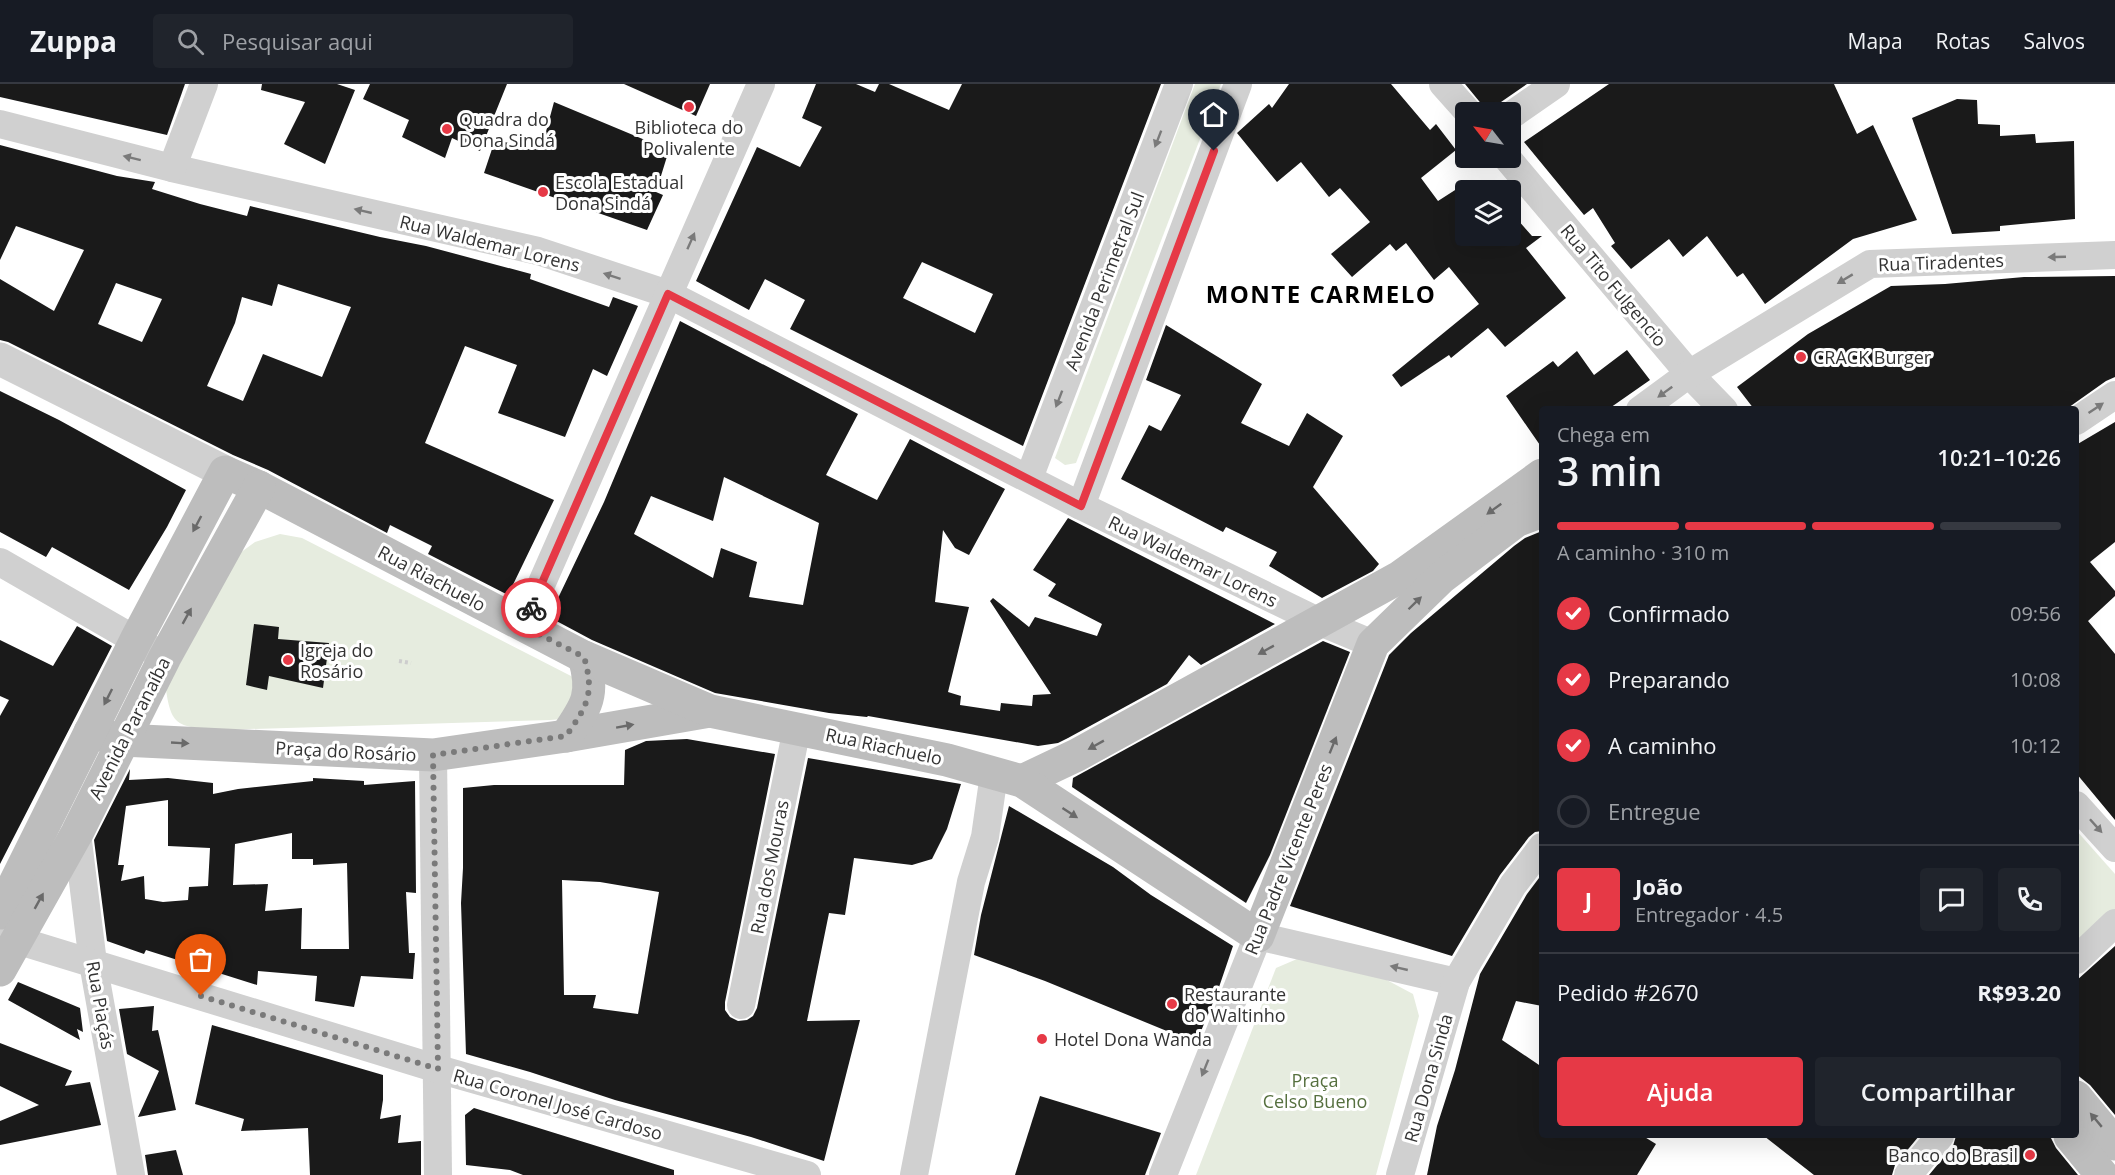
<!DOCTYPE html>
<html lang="pt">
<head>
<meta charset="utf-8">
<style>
	:root { --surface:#171b24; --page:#20242c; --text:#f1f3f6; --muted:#9ea1a6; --line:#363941; --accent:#e63946 }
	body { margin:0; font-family:"Open Sans",sans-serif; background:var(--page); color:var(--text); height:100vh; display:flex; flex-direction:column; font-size:22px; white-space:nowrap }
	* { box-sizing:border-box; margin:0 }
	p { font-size:20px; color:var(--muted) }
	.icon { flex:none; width:33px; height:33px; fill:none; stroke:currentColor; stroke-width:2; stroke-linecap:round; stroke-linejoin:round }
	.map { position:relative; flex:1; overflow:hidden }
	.drawer { position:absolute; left:1539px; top:322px; width:540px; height:732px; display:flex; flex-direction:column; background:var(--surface); border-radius:6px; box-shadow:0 6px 24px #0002 }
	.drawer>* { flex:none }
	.needle { width:39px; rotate:301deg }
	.buttons { position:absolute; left:1455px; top:18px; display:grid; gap:12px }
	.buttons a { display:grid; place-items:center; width:66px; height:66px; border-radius:6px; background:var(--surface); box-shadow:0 6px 24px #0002; font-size:30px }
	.pin { position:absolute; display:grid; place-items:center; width:51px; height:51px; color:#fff; margin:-62px -26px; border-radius:50% 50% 50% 0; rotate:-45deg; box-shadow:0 0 6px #0007 }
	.pin .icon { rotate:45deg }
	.courier { position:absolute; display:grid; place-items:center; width:60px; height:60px; margin:-30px; border:4px solid #e63946; border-radius:50%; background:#fff; color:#222; box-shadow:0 2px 8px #0007 }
	.overview em { font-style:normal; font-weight:600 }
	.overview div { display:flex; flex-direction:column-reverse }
	.overview { display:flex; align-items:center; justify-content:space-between; height:102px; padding:0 18px }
	h1 { font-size:39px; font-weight:600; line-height:45px }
	.bar { display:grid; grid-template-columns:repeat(4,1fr); gap:9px 6px; align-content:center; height:72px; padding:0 18px }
	.bar i { height:8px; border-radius:4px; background:var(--line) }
	.bar .on { background:var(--accent) }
	.bar p { grid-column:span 4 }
	.line { display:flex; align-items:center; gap:15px; padding:0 18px; border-top:2px solid var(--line) }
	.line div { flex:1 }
	.round { display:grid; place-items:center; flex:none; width:63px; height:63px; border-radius:6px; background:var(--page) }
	ol { padding:0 18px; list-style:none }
	li { display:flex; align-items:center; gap:18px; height:66px }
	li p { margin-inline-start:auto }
	li .icon { padding:6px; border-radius:50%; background:var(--accent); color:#fff; stroke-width:4 }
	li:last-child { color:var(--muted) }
	li i { width:33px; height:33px; border:3px solid var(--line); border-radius:50% }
	.cta { display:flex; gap:12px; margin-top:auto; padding:12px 18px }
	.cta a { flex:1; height:69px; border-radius:6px; background:var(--accent); color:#fff; font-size:24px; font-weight:600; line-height:69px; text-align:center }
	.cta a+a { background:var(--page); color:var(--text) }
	header { display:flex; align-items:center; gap:36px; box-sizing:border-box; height:84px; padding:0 30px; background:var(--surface); border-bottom:2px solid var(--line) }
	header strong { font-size:28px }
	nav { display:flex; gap:33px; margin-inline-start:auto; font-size:21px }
	.search { width:420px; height:54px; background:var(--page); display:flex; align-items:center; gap:15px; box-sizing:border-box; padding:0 21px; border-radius:6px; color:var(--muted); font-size:22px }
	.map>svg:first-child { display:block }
	.green { fill:#e6ecdf }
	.building { fill:#1a1a1a; fill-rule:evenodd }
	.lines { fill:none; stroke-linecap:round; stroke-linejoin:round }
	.path { stroke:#cdcdcd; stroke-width:4; stroke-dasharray:3 3; stroke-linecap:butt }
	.minor { stroke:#d0d0d0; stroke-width:28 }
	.tertiary { stroke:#d0d0d0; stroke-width:33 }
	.secondary { stroke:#bdbdbd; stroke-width:33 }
	.oneway { fill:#7a7a7a }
	.oneway2 { fill:#6a6a6a }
	.done { stroke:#7a7a7a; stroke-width:6; stroke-dasharray:0 10.8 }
	.route { stroke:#e63946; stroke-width:8 }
	.poi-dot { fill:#e63946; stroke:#fff; stroke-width:2 }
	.labels { text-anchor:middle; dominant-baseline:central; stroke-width:6; stroke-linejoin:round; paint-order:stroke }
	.poi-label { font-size:18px; fill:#333; stroke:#fff; text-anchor:start }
	.street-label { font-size:18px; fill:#333; stroke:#fff }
	.park-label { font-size:18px; fill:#56703f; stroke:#fff }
	.district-label { font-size:24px; font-weight:bold; letter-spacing:1.5px; fill:#000; stroke:#fff }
</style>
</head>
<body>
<header>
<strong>Zuppa</strong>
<div class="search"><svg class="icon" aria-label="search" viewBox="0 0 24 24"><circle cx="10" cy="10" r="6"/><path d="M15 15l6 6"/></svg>Pesquisar aqui</div>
<nav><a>Mapa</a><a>Rotas</a><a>Salvos</a></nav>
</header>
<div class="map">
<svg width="2115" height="1091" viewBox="0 0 2115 1091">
	<rect width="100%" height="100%" fill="#fff"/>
	<g class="green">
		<path d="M1195,0H1221L1076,379L1065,381L1055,374Z"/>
		<path d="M280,450L302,454L571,592L581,601L574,634L550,636L217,646C181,642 171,645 166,605L240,469L255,458Z"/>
		<path d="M2076,746L2115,790V827L2076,863Z"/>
		<path d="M1304,872L1383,894L1413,910L1419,932L1376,1091H1196L1276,884Z"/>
	</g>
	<g class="building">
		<path d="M0,0H185L167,51L0,13Z"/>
		<path d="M262,0H337L355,6L325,80L284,60L305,18L261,6Z"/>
		<path d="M370,0H507L480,67L452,54L445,74L402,53L409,36L363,15Z"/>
		<path d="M624,0H710L696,32Z"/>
		<path d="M816,0H856L875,8L879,0H889L949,26L962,0H1161L1023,362L790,245L805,216L765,195L749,226L696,197L757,63L800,83L822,43L802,34ZM922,178L993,210L975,249L903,214Z"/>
		<path d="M1289,0H1391L1430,46L1436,40L1456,66L1421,94L1438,117L1466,99V152H1510V127L1532,152H1542L1526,164L1566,214L1505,263L1488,244L1451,274L1449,271L1401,303L1392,291L1479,220L1449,183L1434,196L1406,159L1396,167L1390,160L1352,193L1331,170L1370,138L1340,104L1329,113L1301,78L1277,98L1237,49L1269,20L1272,24Z"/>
		<path d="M1465,0H1527L1501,18L1494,28H1488Z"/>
		<path d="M1609,0H1834L1857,50L1873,41L1917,136L1853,155L1765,220L1743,189L1737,193L1707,152L1683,173L1669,155L1631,185L1611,162L1615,159L1593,124L1584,131L1524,58Z"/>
		<path d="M1957,15L1977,16L1978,40L2000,41V52L2035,50L2036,59L2074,57L2075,135L2000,142V147L1952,150L1912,34Z"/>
		<path d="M554,18L669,66L656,108L663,111L647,146L484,89L495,56L541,66Z"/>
		<path d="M0,61L117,92L155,98L152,105L200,120L247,132L250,122L380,153L426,162L531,190L530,195L609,223L613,213L638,222L607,292L593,285L565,353L498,329L517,281L465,262L425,359L554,416L508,511L428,470L432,462L390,441L387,449L268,386L233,371L8,258L0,256V195L54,227L84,166L16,142L0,176ZM116,199L162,215L142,258L98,240ZM278,200L351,223L322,293L263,270L243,317L207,302L235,239L242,213L272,222Z"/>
		<path d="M2115,192V293L2106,297L2065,326L1754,325L1737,303L1808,250L1891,202L1945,200L2024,193Z"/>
		<path d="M680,237L858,330L826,391L877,416L910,355L1005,405L969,471L955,464L943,446L935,518L969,523L948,608L961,612L960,621L1000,627L1001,619L1032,622L1033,611L1051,610L990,517L993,514L1029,543L1035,533L1097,552L1102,540L1048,512L1056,500L1033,486L1068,434L1275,540L1201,581L1189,571L1167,600L1068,654L1058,659L1038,662L868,632L867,633L829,629L715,609L592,556L549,533L604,418ZM724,393L819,439L803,521L749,513L757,478L721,464L713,494L634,450L651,412L713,437Z"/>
		<path d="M1166,241L1262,300L1241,339L1289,362L1307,329L1343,352L1313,403L1379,480L1373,487L1322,514L1269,482L1277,468L1226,443L1223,448L1121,395L1149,341L1161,347L1181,311L1146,296Z"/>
		<path d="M1627,266L1650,296L1607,326H1542V364L1506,312L1553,277L1558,283L1577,267L1594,291Z"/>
		<path d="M0,307L59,336L186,406L167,443L129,506L52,463L46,473L0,448Z"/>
		<path d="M2115,338V458L2090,478L2115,507V512L2088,537L2115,570V736L2076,689V361Z"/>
		<path d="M1542,447V747L1535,748L1529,753L1500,791L1452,872L1290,822L1389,571L1411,549L1514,462L1525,454Z"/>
		<path d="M254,540L279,543L278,555L329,559L323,604L269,592L267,606L246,601Z"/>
		<path d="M77,542L112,562L0,780V632L9,616L0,612V556L53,582Z"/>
		<path d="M1323,557L1350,568L1270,771L1246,819L1072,703L1073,694Z"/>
		<path d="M687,655L775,670L725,918V926L730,933L738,937L747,936L753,932L757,924L808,674L961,700L947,745L932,775L912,781L854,774L845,831L829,829L807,937L860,936L824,1077L751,1053L615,1016L530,988L466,970L461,819L463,784V704L494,701H624L625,666L646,657ZM562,796L600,798L659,808L638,930L593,924L596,911H564Z"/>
		<path d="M130,685L129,696L168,694L213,699V710L238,705L313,697V694L364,697V701L415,697L416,809L406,808L409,869H415L413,895L361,892L354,923L315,917L317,892L258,887L257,901L146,866L144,870L107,857L94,756ZM168,716V762L210,764L208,802L189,803L188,816L163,818L145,815L144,792L121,797L124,781H118L126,722ZM292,749V775H313V781L347,779L349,865H301L302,824L265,827L268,800L233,801L235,760Z"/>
		<path d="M1009,722L1113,783L1151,811L1233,862L1217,909L1196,959L1045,897L974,871L981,831Z"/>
		<path d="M1542,790V922L1516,917L1502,956L1542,983V1052H1643L1656,1060L1637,1091H1427L1437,1042L1455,986L1480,890L1527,810Z"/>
		<path d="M2115,862V1031L2090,1001L2076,990V897Z"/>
		<path d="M18,898L80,924L83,948L77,945L80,956L8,916Z"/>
		<path d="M154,922L152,947L158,946L176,1026L138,1033L159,987L127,970L119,925Z"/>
		<path d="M212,941L383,991V1016L380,1035L401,1031L398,1059L421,1057V1091H310L308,1044L241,1047L244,1035L195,1020Z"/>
		<path d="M0,959L72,987L65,1002L90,998L101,1041L0,1061V1037L39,1021L0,1002Z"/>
		<path d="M1040,1012L1161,1049L1145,1091H1015Z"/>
		<path d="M474,1024L674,1086V1091H523L510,1086L466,1081L465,1031Z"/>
		<path d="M1764,1052H1919L1895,1081L1892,1091H1814Z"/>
		<path d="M1956,1052H2050L2056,1064L2078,1091H1929L1953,1062Z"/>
		<path d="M176,1066L183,1091H148L145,1071Z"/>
	</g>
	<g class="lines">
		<path class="path" d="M399,577L411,579"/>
		<g class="minor">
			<path d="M1443,0L1468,28"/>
			<path d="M1510,32L1556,0"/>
			<path d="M0,40L172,84L538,167L668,210L1081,422L1318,537L1373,560"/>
			<path d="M1507,74L1692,293L1724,326"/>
			<path d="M172,84L204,0"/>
			<path d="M1640,326L1689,290L1870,180L2115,171"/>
			<path d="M2076,337L2115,311"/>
			<path d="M1029,394L1179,0"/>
			<path d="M1081,422L1238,0"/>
			<path d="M0,478L165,573"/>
			<path d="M523,542L761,0"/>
			<path d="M433,671L438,1091"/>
			<path d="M2076,721L2115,764"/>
			<path d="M77,749L93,879L131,1091"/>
			<path d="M0,851L438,985L807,1091"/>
			<path d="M2076,876L2115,839"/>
			<path d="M741,921L797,644"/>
			<path d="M914,1091L971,798L985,753L994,690"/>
			<path d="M1163,1091L1258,852L1456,898"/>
			<path d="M1400,1091L1456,898L1513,801L1542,763"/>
			<path d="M1908,1091L1940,1052"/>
		</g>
		<path class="tertiary" d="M0,275L225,388"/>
		<g class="secondary">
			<path d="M90,648L122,656L433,671L566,652L710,627"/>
			<path d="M566,652C587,622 595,610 584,573"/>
			<path d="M1022,697L1077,671L1400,493L1542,391"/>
			<path d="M0,829L136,556L225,388L259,403L584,573L710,627L947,676L1022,697L1258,852L1373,560L1442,493L1516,437L1542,427"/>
			<path d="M0,886L77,749L165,573L259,403"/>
			<path d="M2076,1013L2115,1060"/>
			<path d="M2070,1052L2102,1091"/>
		</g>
	</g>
	<defs><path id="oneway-solid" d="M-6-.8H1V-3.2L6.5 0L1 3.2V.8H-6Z" transform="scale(1.5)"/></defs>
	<g class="oneway">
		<use href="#oneway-solid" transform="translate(1158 55) rotate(111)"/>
		<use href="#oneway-solid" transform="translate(132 74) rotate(-166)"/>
		<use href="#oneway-solid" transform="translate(363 127) rotate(-167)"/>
		<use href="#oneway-solid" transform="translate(691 157) rotate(-66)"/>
		<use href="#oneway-solid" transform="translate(2057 173) rotate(178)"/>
		<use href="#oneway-solid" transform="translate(612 192) rotate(-162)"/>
		<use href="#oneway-solid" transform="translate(1845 195) rotate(149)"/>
		<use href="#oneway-solid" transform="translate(1665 308) rotate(144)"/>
		<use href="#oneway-solid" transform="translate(1059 315) rotate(111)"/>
		<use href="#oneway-solid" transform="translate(2096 324) rotate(-34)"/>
		<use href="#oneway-solid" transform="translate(2096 742) rotate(48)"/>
		<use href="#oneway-solid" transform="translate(1399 884) rotate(-167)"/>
		<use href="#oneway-solid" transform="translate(1205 984) rotate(112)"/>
	</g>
	<g class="oneway2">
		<use href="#oneway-solid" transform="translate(1494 425) rotate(144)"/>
		<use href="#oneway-solid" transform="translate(197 440) rotate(118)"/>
		<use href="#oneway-solid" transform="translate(1415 519) rotate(-44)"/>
		<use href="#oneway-solid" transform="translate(187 532) rotate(-61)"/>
		<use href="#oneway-solid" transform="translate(1266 566) rotate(151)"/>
		<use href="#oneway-solid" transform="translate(108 613) rotate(117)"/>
		<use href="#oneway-solid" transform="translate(625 642) rotate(-10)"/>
		<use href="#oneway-solid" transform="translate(180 659) rotate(3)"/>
		<use href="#oneway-solid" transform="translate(1096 661) rotate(151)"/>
		<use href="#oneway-solid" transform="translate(1333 661) rotate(-68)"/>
		<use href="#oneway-solid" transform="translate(1070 729) rotate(33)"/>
		<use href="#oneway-solid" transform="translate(39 817) rotate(-61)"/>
		<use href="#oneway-solid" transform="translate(2096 1036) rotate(-130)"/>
	</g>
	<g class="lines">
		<path class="done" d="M201,912L438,985L433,671L566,652C587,622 595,610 584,573L523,542L531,524"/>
		<path class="route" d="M531,524L668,210L1081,422L1214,67"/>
	</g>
	<g class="poi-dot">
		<circle cx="689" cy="23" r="6"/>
		<circle cx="447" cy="45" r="6"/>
		<circle cx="543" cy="108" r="6"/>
		<circle cx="1801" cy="273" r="6"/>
		<circle cx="288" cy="576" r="6"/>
		<circle cx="1172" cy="920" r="6"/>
		<circle cx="1042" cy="955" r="6"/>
		<circle cx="2030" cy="1071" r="6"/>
	</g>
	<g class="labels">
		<g class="poi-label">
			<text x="459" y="35">Quadra do<tspan x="459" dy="21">Dona Sindá</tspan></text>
			<text x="689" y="43" text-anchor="middle">Biblioteca do<tspan x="689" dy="21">Polivalente</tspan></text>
			<text x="555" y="98">Escola Estadual<tspan x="555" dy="21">Dona Sindá</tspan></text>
			<text x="1813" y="273">CRACK Burger</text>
			<text x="300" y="566">Igreja do<tspan x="300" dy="21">Rosário</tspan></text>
			<text x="1184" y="910">Restaurante<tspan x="1184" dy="21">do Waltinho</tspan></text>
			<text x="1054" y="955">Hotel Dona Wanda</text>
			<text x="2018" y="1071" text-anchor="end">Banco do Brasil</text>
		</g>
		<g class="street-label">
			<text transform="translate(490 159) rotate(14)">Rua Waldemar Lorens</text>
			<text transform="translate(1941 178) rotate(-2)">Rua Tiradentes</text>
			<text transform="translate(1104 197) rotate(-69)">Avenida Perimetral Sul</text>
			<text transform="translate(1614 201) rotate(50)">Rua Tito Fulgencio</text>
			<text transform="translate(1193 477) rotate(26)">Rua Waldemar Lorens</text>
			<text transform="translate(432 494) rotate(28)">Rua Riachuelo</text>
			<text transform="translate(129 644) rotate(-63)">Avenida Paranaíba</text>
			<text transform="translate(884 662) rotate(12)">Rua Riachuelo</text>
			<text transform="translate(346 667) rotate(3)">Praça do Rosário</text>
			<text transform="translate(1288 775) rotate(-68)">Rua Padre Vicente Peres</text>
			<text transform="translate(769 783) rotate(-79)">Rua dos Mouras</text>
			<text transform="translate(101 921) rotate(80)">Rua Piaçás</text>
			<text transform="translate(1428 994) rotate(-74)">Rua Dona Sinda</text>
			<text transform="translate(558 1020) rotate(16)">Rua Coronel José Cardoso</text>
		</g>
		<g class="park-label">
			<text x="1315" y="996">Praça<tspan x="1315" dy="21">Celso Bueno</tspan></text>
		</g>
		<g class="district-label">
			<text x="1321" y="209">MONTE CARMELO</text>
		</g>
	</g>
</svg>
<div class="buttons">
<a><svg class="needle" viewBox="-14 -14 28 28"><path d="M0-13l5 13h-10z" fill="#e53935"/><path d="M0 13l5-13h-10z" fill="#9ea1a6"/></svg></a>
<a><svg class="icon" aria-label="layers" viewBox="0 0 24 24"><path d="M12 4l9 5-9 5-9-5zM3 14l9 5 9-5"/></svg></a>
</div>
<div class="pin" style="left:201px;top:912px;background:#ea580c"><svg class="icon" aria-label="bag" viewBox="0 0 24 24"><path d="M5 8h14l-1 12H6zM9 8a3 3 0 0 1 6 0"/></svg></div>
<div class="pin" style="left:1214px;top:67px;background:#1f2937"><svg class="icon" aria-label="home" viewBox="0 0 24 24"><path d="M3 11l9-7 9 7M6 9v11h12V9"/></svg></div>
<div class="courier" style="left:531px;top:524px"><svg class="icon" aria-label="bike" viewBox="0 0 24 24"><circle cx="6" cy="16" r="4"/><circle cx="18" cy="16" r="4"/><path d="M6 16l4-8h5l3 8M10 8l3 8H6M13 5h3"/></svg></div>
<section class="drawer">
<div class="overview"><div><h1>3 min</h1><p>Chega em</p></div><em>10:21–10:26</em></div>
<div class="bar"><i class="on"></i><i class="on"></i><i class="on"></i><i></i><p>A caminho · 310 m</p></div>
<ol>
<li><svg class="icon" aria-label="check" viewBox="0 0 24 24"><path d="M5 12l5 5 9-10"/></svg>Confirmado<p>09:56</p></li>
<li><svg class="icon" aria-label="check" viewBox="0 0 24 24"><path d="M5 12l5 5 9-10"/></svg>Preparando<p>10:08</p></li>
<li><svg class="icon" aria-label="check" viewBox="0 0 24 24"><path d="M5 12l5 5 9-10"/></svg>A caminho<p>10:12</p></li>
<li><i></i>Entregue</li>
</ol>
<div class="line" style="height:108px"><b class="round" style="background:var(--accent);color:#fff">J</b><div><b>João</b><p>Entregador · 4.5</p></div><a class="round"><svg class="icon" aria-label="chat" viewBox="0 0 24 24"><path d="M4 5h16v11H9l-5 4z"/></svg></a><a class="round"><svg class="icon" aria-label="phone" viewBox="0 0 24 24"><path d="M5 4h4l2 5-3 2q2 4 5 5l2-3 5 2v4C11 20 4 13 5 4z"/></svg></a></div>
<div class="line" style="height:78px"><div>Pedido #2670</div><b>R$93.20</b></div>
<div class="cta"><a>Ajuda</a><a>Compartilhar</a></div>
</section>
</div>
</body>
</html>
